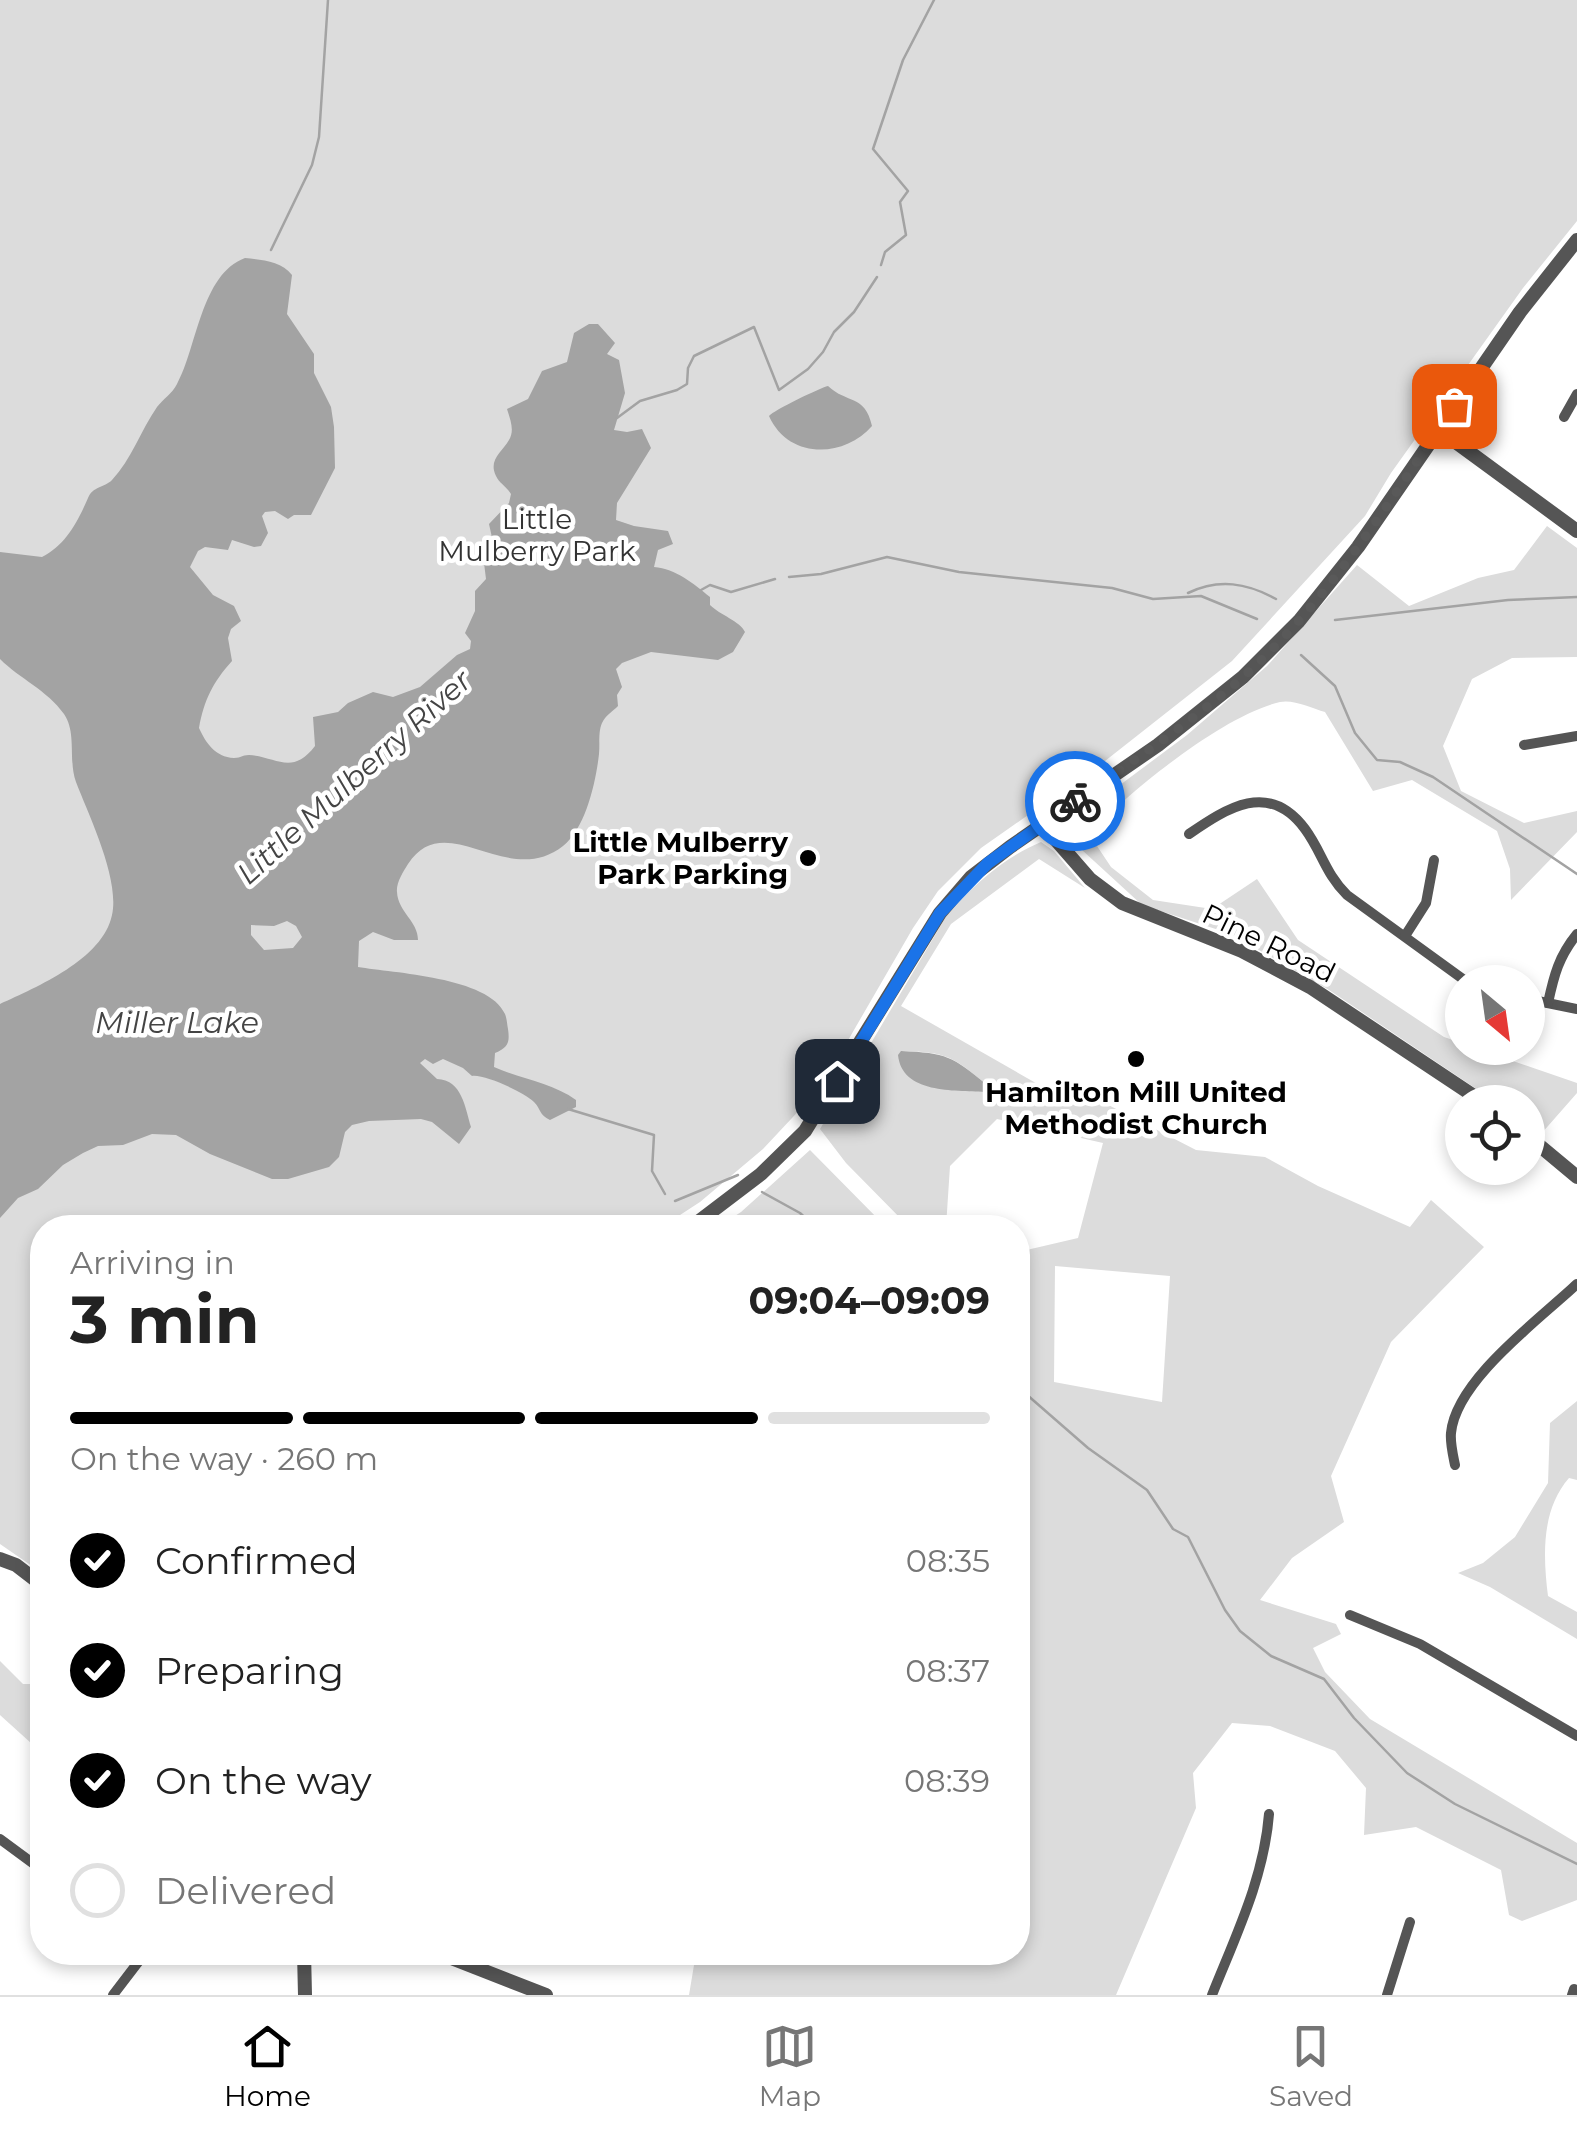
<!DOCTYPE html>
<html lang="en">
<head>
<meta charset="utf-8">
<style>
	:root { --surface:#fff; --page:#f6f6f6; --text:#222; --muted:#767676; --line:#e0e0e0; --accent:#000 }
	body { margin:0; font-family:Montserrat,sans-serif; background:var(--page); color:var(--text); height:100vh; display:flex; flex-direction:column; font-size:38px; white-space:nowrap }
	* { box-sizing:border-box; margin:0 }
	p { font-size:32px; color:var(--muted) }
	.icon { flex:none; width:55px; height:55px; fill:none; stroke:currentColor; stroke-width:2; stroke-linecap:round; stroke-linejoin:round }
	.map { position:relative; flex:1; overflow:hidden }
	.drawer { position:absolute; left:30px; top:1215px; width:1000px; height:750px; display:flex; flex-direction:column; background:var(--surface); border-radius:40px; box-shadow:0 5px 15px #0003 }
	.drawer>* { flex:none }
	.needle { width:65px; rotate:151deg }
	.buttons { position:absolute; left:1445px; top:965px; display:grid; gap:20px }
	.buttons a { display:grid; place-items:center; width:100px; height:100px; border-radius:50%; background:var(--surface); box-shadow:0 5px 15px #0003; font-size:50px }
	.pin { position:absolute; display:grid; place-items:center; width:85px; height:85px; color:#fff; margin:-42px; border-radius:20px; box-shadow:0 5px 15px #0006 }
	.courier { position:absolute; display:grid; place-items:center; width:100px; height:100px; margin:-50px; border:8px solid #1a73e8; border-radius:50%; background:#fff; color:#222; box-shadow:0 2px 12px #0007 }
	.headline em { font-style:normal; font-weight:700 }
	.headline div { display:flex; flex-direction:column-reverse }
	.headline { display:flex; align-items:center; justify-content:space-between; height:170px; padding:0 40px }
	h1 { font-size:65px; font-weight:700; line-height:75px }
	.bar { display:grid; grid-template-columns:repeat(4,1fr); gap:15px 10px; align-content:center; height:120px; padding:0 40px }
	.bar i { height:12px; border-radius:8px; background:var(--line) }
	.bar .active { background:var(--accent) }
	.bar p { grid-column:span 4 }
	ol { padding:0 40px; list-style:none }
	li { display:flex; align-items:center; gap:30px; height:110px }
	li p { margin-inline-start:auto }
	li .icon { padding:10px; border-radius:50%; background:var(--accent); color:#fff; stroke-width:4 }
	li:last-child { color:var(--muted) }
	li i { width:55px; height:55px; border:5px solid var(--line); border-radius:50% }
	.tab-bar { display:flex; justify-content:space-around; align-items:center; height:140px; border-top:2px solid var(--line); background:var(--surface); font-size:28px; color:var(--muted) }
	.tab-bar a { display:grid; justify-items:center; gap:5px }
	.tab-bar .active { color:var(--accent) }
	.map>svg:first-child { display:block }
	.green { fill:#dcdcdc; fill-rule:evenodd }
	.water { fill:#a3a3a3; fill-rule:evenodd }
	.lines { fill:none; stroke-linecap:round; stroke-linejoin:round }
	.stream { stroke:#a3a3a3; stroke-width:2.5 }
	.minor { stroke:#555; stroke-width:10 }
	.tertiary { stroke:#555; stroke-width:14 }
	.done { stroke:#595959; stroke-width:10; stroke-dasharray:0 18 }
	.route { stroke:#1a73e8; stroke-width:12 }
	.poi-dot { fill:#000; stroke:#fff; stroke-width:4 }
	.labels { text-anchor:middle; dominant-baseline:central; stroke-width:9; stroke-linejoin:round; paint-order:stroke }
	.park-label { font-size:28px; fill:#333; stroke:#fff }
	.poi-label { font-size:28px; font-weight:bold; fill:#000; stroke:#fff; text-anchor:end }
	.street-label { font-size:28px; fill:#000; stroke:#fff }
	.water-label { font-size:30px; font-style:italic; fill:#444; stroke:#fff }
</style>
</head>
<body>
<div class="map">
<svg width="1577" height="1995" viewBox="0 0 1577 1995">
	<rect width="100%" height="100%" fill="#fff"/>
	<g class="green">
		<path d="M0,0H1577V221L1523,288L1391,473L1365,516L1232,661L1105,761L981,848L938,891L913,928L821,1087L763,1149L700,1202L660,1228H42V1573L0,1544Z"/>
		<path d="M1547,526L1577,548V657L1512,658L1472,679L1443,746L1461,791L1524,823L1577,811V832L1511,900L1510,869L1497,831L1412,780L1373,791L1325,712C1312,708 1293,699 1280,702C1223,715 1130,791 1089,834L1111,867L1153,900L1212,909L1257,879L1298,940L1444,1037L1462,1043V1048H1475L1577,1083V1093L1541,1134L1528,1125V1102H1496L1329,990L1231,934L1142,905L1070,839L1073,820L1187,735L1267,666L1357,565L1409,606L1478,578L1514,570Z"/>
		<path d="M1041,842L1054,851L1085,888L1039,859L951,924L901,1006L1041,1086L1087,1094L1196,1150L1265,1157L1318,1186L1410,1227L1431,1200L1484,1247L1391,1342L1331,1476L1344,1522L1292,1558L1260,1600L1336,1624L1341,1634L1313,1648L1325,1672L1370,1719L1577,1843V1900L1522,1921L1509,1915L1501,1870L1416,1827L1364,1835L1366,1788L1335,1751L1270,1726L1232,1723L1193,1773L1196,1808L1116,1995H689L696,1953L1018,1952V1252L1078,1238L1103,1143L997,1119L950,1166L946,1227L910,1228L846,1163L820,1129L947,915C974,885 1003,858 1041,842ZM901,1051C947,1052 952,1056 987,1085ZM1055,1266L1170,1276L1162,1402L1054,1382Z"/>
		<path d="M810,1150L886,1227H718L741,1212Z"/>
		<path d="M1577,1401V1480L1569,1478C1541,1510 1543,1556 1548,1596L1577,1612V1639L1490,1587L1458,1573L1483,1563L1515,1537L1548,1483L1550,1423Z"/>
		<path d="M0,1661L23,1684H42V1753L0,1715Z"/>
	</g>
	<g class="water">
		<path d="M245,258C262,260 281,261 292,275L287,314L314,354V373L331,407L334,427L335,468L311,515H294L288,519L275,511L265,512L262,516L268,533L261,546L254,547L232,540L228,550L205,547L198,551L190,567L213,595L234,606L241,621L231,629L228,638L232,661C213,682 204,700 199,728C206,743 215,757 234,758C242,758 241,755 249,755C277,757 292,776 315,746L313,717L338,712L348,703L373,692L393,697L420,687L457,655L470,649L471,641L465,633L475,611V591L486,579L484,563L495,551L489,524L509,503L511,494C507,487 499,483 496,476C488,460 502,452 509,440C515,430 510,419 507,409L528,399L542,371L567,362L574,333L589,324H598L615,343L607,354L619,360L625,393L614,430L627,432L642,429L651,448L617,503L616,520L634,526L668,531L673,544L658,550L654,567C676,569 693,583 710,597V605C720,615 740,621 745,632L733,652L718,660L651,652L622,663L616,669L622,687L617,695L618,706C613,711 605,716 602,723C598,732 600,744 599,754C596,781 586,828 563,846C507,890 446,806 408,864C403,872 396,883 397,892C398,912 418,921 418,940H394L373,932L359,941L358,967C393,973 489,977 505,1014C507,1019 507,1024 508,1029C510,1043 508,1047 495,1053L494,1067C521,1079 553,1083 576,1100V1107L550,1120C539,1115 541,1109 534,1102C524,1092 484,1074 472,1076L463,1068L443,1059L433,1064L425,1059L420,1063L437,1079C462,1080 465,1107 471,1127L459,1144L432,1122L421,1119L369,1121L352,1125L345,1132L339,1157L329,1167L288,1179H272L210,1154L176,1135L152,1134L123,1145L98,1146L83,1153L63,1165L38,1189L18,1198L0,1218V1004C37,987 103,959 112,915C120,879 89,816 76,782C68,760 77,733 64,714C47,690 20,679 0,659V552L42,557C66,545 78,521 88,498C93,486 104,488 112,480C131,460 141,430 157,407C163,399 172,394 177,384C197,348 201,274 245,258ZM287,921L296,926L302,937L293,948L264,950L251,935V925L274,926Z"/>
		<path d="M828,386C847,404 865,394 872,426C843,459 788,459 769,416C774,410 820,388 828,386Z"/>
		<path d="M901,1051C947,1053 952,1056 987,1085L985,1092C954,1090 902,1094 898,1055Z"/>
	</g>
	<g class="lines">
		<g class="stream">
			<path d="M271,250L312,165L319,137L328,0"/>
			<path d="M881,265L885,252L906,235L900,202L908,191L873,149L903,60L934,0"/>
			<path d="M617,418L640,401L677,390L687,384L688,368L694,356L754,327L779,390L808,369L823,352L834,332L854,312L877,277"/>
			<path d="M789,577L821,574L887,557L959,572L1112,588L1153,599L1201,596L1257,619"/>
			<path d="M701,590L710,585L731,592L775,579"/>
			<path d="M1188,593C1219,578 1247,583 1276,599"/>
			<path d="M1335,620L1508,600L1577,597"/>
			<path d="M1301,655L1335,686L1355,733L1377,760L1400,762L1433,777L1577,874"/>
			<path d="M568,1109L654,1135L652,1171L665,1194"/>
			<path d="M762,1192L800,1213L816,1228"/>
			<path d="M675,1201L738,1175"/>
			<path d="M1018,1387L1088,1448L1147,1490L1173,1529L1188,1537L1225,1610L1240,1631L1271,1656L1324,1679L1354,1718L1407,1773L1455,1804L1577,1864"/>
		</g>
		<g class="minor">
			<path d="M1564,417L1577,394"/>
			<path d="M1524,745L1577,736"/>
			<path d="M1189,834C1227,808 1269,780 1305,829C1322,852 1325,873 1347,895L1467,982"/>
			<path d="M1405,936L1426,903L1434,860"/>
			<path d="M1528,999L1577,1009"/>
			<path d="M1548,1003C1554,975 1559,956 1577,934"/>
			<path d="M1455,1465C1453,1455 1450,1443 1451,1433C1456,1380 1540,1319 1577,1284"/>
			<path d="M1350,1615L1420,1644L1577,1736"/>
			<path d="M0,1839L42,1870"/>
			<path d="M113,1995L139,1961L141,1952"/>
			<path d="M1212,1995C1236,1935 1264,1878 1269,1814"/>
			<path d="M1387,1995L1410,1922"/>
			<path d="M1572,1995L1574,1989"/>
		</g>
		<g class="tertiary">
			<path d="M1438,429L1577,531"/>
			<path d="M1042,824L1090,879L1122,903L1242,951L1310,987L1483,1102"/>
			<path d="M1528,1136L1577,1177"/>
			<path d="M690,1228L761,1174L805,1131L940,913L971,877L1010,847L1158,745L1243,677L1299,621L1358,547L1520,312L1577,240"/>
			<path d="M0,1559L16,1565L42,1585"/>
			<path d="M304,1952L305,1995"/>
			<path d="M436,1952L546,1995"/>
		</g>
	</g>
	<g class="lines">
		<path class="done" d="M1075,801C1132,761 1190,724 1242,678C1329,601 1390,501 1454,406"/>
		<path class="route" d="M837,1081L940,913L988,863L1075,801"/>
	</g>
	<g class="poi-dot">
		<circle cx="808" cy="858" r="10"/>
		<circle cx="1136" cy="1059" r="10"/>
	</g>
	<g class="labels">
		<g class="park-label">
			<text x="537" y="519">Little<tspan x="537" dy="32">Mulberry Park</tspan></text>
		</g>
		<g class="poi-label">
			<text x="788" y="842">Little Mulberry<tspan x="788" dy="32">Park Parking</tspan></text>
			<text x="1136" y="1092" text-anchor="middle">Hamilton Mill United<tspan x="1136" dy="32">Methodist Church</tspan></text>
		</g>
		<g class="street-label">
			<text transform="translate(1269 943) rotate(26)">Pine Road</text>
		</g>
		<g class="water-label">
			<text transform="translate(354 777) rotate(-42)">Little Mulberry River</text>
			<text x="177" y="1022">Miller Lake</text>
		</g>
	</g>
</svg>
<div class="buttons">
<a><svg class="needle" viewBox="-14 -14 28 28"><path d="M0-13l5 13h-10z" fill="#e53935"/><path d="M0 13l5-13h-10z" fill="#767676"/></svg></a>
<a><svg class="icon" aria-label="locate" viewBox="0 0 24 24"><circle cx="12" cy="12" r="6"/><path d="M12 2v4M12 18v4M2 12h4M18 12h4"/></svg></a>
</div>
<div class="pin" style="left:1454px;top:406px;background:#ea580c"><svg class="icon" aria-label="bag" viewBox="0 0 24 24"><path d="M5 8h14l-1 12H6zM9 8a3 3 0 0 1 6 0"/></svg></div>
<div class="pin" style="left:837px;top:1081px;background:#1f2937"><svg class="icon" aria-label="home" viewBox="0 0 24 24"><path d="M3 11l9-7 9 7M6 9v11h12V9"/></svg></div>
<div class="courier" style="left:1075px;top:801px"><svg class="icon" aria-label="bike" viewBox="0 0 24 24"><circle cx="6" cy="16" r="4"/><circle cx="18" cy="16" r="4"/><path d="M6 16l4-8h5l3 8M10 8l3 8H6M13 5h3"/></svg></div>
<section class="drawer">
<div class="headline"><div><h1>3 min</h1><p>Arriving in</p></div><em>09:04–09:09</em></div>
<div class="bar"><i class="active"></i><i class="active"></i><i class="active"></i><i></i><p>On the way · 260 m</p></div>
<ol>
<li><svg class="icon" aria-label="check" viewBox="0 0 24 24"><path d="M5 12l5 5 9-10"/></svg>Confirmed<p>08:35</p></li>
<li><svg class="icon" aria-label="check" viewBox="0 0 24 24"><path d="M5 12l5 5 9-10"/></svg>Preparing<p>08:37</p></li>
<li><svg class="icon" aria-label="check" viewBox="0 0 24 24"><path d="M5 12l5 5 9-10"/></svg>On the way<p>08:39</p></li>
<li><i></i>Delivered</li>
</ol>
</section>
</div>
<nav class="tab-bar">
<a class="active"><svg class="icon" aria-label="home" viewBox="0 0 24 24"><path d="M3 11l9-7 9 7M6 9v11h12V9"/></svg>Home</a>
<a><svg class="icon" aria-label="map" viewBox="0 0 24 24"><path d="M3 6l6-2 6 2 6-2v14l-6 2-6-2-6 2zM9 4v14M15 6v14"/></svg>Map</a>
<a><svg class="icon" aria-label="saved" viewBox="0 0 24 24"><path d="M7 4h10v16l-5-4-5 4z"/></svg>Saved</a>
</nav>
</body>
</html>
